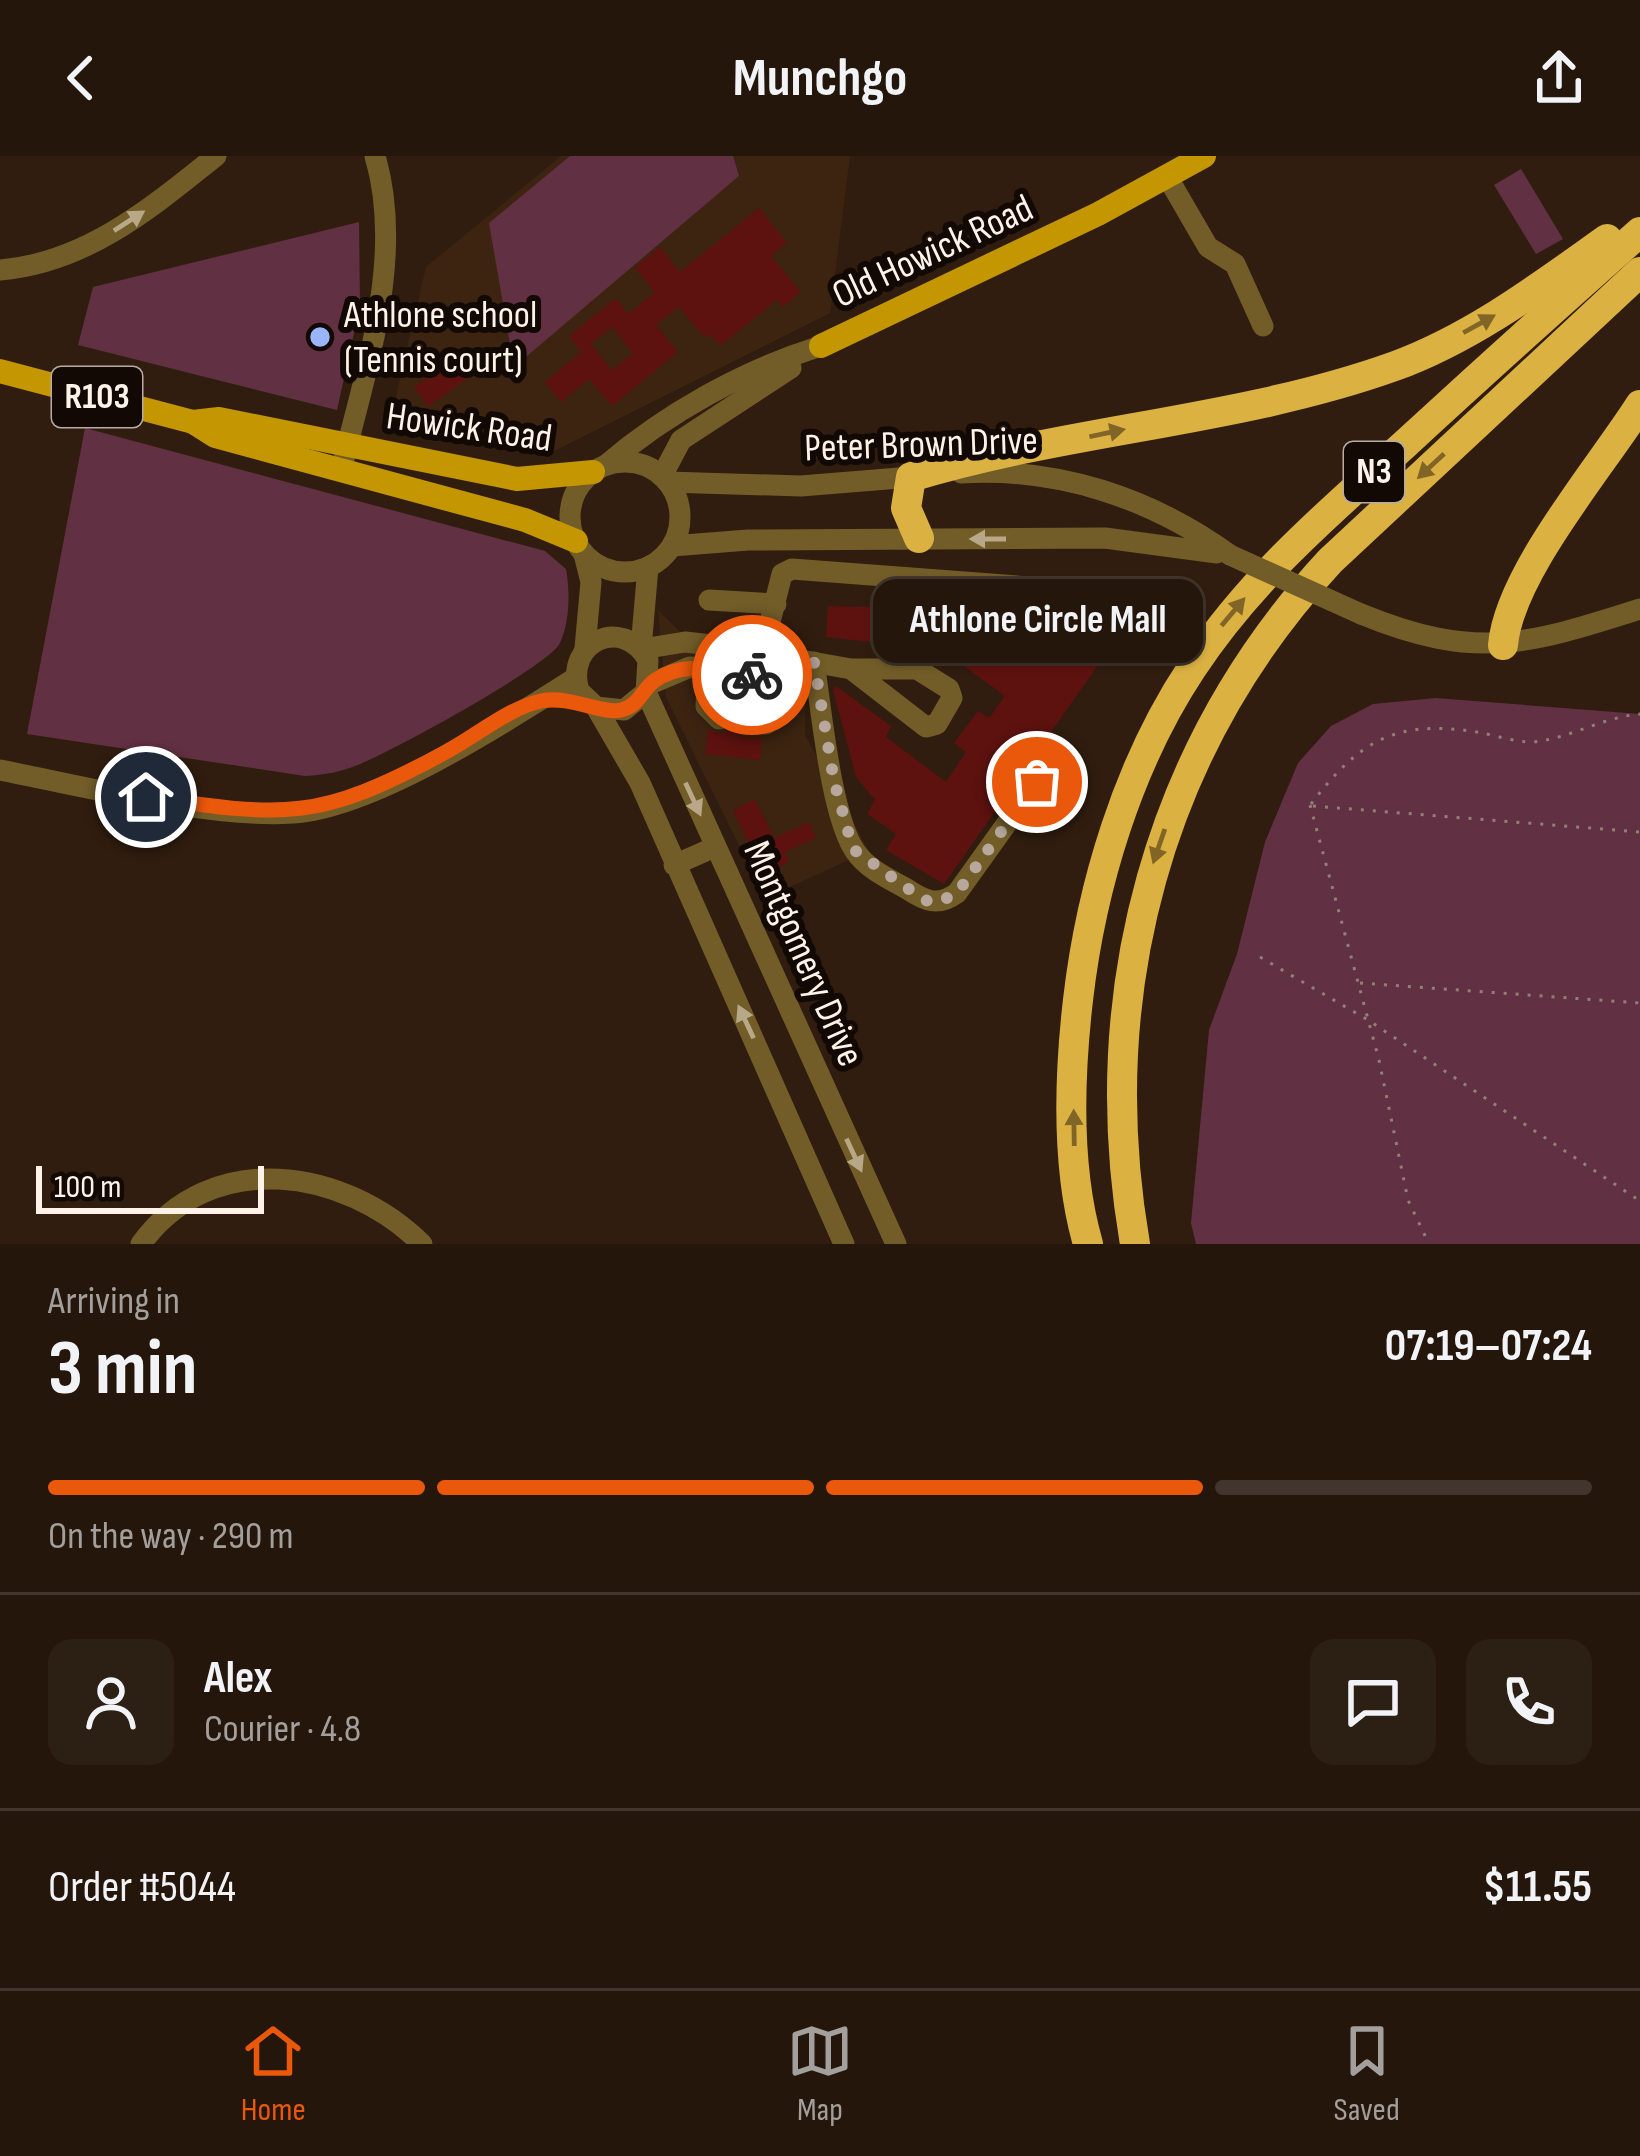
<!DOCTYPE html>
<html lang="en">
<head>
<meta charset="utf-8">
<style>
	:root { --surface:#24160b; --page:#2c1f14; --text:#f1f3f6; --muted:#a39f9d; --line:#41352c; --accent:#ea580c }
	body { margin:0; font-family:"Sofia Sans Condensed",sans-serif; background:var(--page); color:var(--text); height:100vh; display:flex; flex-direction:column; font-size:45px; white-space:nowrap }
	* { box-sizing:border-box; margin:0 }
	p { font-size:39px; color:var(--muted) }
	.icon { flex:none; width:66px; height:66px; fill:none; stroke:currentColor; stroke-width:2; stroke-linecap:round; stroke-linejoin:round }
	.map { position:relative; height:1088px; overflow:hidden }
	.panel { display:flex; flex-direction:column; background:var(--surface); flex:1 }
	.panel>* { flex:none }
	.scale { position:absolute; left:36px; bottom:30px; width:228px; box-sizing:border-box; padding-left:12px; border:6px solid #fff2e8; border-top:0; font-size:33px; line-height:42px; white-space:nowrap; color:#fff2e8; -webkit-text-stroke:9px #120905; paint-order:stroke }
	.pin { position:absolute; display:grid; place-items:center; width:102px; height:102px; color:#fff; margin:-51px; border:6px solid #fff; border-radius:50%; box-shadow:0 3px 12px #0007 }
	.courier { position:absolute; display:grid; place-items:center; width:120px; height:120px; margin:-60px; border:9px solid #ea580c; border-radius:50%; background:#fff; color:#222; box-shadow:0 3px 15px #0007 }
	.bubble { position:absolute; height:84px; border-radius:24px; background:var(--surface); box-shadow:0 3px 9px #0004,0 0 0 3px var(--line); font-size:39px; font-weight:700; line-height:84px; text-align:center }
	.head em { font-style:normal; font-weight:700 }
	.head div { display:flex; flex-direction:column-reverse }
	.head { display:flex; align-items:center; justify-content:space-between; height:204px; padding:0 48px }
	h1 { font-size:78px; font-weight:700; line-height:90px }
	.bar { display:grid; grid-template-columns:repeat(4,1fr); gap:18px 12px; align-content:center; height:144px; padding:0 48px }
	.bar i { height:15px; border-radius:9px; background:var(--line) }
	.bar .current { background:var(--accent) }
	.bar p { grid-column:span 4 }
	.line { display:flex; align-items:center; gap:30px; padding:0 48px; border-top:3px solid var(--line) }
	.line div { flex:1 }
	.round { display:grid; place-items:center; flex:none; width:126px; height:126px; border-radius:24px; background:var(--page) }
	header { display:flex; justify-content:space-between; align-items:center; height:156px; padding:0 48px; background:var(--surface); font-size:54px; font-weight:700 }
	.dock { display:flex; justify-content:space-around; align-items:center; height:168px; border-top:3px solid var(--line); background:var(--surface); font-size:33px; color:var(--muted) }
	.dock a { display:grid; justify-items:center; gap:6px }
	.dock .current { color:var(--accent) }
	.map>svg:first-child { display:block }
	.built { fill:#3c2411 }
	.green { fill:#623043 }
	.building { fill:#5d120f; fill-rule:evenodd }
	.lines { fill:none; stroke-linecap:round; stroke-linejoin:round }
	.path { stroke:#918175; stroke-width:3; stroke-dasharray:3 9; stroke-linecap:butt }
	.minor { stroke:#725d29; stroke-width:21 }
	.major { stroke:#c49702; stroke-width:24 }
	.highway { stroke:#dbb142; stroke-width:30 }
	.minor-bridge { stroke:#725d29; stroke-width:21 }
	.oneway { fill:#b8a888 }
	.oneway2 { fill:#816527 }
	.done { stroke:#b7a79c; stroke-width:12; stroke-dasharray:0 21.6 }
	.route { stroke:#ea580c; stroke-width:15 }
	.poi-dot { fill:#99b5fd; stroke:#120905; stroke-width:4.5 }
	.labels { text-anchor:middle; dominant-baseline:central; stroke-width:12; stroke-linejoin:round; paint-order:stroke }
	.shield { fill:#120905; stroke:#b8aca4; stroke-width:3 }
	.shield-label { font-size:36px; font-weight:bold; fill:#fff2e8 }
	.street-label { font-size:39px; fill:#fff2e8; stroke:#120905 }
	.poi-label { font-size:39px; fill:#fff2e8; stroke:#120905; text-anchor:start }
</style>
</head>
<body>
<header><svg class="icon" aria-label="back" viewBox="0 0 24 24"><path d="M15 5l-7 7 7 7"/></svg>Munchgo<svg class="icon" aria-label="share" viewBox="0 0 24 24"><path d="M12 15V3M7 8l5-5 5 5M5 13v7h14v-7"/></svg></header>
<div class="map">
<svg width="1640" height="1088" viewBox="0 0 1640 1088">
	<rect width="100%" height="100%" fill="#301d0f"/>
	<g class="built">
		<path d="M561,0H850L830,157L544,300L388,275L426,111Z"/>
		<path d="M658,454L680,476L701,482L806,488L805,579L869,695L765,742L666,541Z"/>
	</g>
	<g class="green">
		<path d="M570,0H733L739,20L514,211L489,67Z"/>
		<path d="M1521,13L1563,83L1536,98L1494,29Z"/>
		<path d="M359,66L360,150L337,254L78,189L93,131Z"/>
		<path d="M85,272L545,395L566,413C570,435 570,465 560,487C549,510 391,596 360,608C342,616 324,619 305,620L27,578Z"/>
		<path d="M1436,542L1640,558V1088H1196L1191,1067L1209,874L1237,798L1265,686L1298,607L1331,570L1373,548Z"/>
	</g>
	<g class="building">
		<path d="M759,52L787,87L771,100L801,136L783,151L777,144L720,190L710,178L705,182L679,151L656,169L678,196L612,250L589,223L561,246L545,226L581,196L569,180L616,142L628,158L655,136L635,112L660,91L680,116ZM612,171L633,197L612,214L591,188Z"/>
		<path d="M466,193L480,213L428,251L414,231Z"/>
		<path d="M954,447L981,468L996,452L1022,471L1032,458L1057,474L1067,458L1113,488L944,728L886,694L896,678L867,658L875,644L856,621L833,534L836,530L891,570L886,581L946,626L966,596L954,587L978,555L989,562L1005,540L942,494L826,481L828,450L948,453Z"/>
		<path d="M731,572L742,581L762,583L760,604L705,598L708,573L722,578Z"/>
		<path d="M755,643L774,682L809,666L816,682L785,696L789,706L763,718L733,654Z"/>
	</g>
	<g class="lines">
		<g class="path">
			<path d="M1311,648C1359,585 1395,563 1477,576C1496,579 1522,589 1541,585C1576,579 1605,561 1640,558"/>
			<path d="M1310,649L1379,904L1408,1044L1429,1088"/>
			<path d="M1313,650L1640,676"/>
			<path d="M1260,801L1368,864L1640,1045"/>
			<path d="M1360,827L1640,847"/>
		</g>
		<g class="minor">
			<path d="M1168,22L1208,91L1235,108L1263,170"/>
			<path d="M0,114C86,107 151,52 216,0"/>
			<circle cx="625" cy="361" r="55"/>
			<path d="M606,309C667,257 744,214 821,190"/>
			<path d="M341,315C365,215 405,102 375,0"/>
			<path d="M961,317C1058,311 1151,342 1230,399"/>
			<path d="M662,320L681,284L791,212"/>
			<path d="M668,326L801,330L924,320"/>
			<path d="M672,390L748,384L1105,382L1217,397"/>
			<path d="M584,398L591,426L585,492"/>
			<path d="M709,444L776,448"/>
			<path d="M1361,458C1476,505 1527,489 1640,453"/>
			<path d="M641,492L648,411"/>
			<path d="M642,493L685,486L774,496L780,504L778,540"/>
			<path d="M763,494L782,418L792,413L1069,434"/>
			<path d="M778,500L851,513H917L949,533L952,542L937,568L926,571L851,513"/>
			<path d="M814,506C821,551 831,660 855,695C867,713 889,723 907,733C925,745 938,751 957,737L1060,593"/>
			<path d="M708,512L706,550L719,563"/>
			<path d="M650,528L690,511L781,520"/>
			<path d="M646,536L896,1088"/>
			<path d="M596,551L624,554L646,536L648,504C623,459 564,486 579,535L596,551L640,627L844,1088"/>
			<path d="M744,566L766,568L774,562"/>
			<path d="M0,614C82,630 212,663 293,657C373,652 506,566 575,522"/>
			<path d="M674,709L715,691"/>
			<path d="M141,1088C211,991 345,1012 422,1088"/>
		</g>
		<g class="major">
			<path d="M821,190L1098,58L1204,0"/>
			<path d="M0,215L193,266L215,280L525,364L576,385"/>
			<path d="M193,266L219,263L517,323L593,316"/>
		</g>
		<g class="highway">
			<path d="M919,382L906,352L911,321C1068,273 1239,266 1395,210C1472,182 1541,130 1607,83"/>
			<path d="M1503,489C1509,418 1600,312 1640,249"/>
			<path d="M1088,1088C1066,1012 1069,922 1078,844C1091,731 1128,608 1192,512C1249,425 1327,358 1404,289C1482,217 1561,146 1640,76"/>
			<path d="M1135,1088C1092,838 1157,592 1330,405L1640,116"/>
		</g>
		<path class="minor-bridge" d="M1230,399L1361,458"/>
	</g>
	<defs><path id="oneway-solid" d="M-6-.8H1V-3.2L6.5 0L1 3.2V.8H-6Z" transform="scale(3)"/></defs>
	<g class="oneway">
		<use href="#oneway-solid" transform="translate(129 65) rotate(-33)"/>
		<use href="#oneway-solid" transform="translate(988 383) rotate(180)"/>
		<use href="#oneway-solid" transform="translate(693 643) rotate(65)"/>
		<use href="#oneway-solid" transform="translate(746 866) rotate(-115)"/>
		<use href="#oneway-solid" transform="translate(854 999) rotate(65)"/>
	</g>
	<g class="oneway2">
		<use href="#oneway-solid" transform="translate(1479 168) rotate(-29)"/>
		<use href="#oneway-solid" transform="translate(1107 277) rotate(-12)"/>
		<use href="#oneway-solid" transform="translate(1431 310) rotate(137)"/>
		<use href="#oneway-solid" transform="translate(1233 456) rotate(-50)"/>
		<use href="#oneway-solid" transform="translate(1159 690) rotate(109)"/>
		<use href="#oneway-solid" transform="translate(1074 972) rotate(-91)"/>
	</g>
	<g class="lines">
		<path class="done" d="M752,519L781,520L778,500L814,506L834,625L853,693L924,744L937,747L957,737L1037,626"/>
		<path class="route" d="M146,641C285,661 317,666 444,597C473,582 510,551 541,545C570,539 603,559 621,554C639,550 642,534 654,525C686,503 717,516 752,519"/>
	</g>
	<circle class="poi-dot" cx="320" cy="181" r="12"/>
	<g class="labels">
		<g class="shield">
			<rect x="52" y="211" width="90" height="60" rx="9"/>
			<rect x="1344" y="286" width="60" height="60" rx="9"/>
		</g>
		<g class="shield-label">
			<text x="97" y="241">R103</text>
			<text x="1374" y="316">N3</text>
		</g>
		<g class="street-label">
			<text transform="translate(933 96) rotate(-25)">Old Howick Road</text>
			<text transform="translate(469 272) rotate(8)">Howick Road</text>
			<text transform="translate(921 289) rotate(-2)">Peter Brown Drive</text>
			<text transform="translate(803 798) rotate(66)">Montgomery Drive</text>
		</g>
		<g class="poi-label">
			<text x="344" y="159">Athlone school<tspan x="344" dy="45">(Tennis court)</tspan></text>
		</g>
	</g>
</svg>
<div class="scale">100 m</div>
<div class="pin" style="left:1037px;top:626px;background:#ea580c"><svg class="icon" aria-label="bag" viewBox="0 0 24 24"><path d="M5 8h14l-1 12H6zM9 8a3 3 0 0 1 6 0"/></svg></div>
<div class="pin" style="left:146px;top:641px;background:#1f2937"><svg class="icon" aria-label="home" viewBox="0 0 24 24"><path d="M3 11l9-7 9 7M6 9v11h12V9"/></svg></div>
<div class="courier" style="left:752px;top:519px"><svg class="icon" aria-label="bike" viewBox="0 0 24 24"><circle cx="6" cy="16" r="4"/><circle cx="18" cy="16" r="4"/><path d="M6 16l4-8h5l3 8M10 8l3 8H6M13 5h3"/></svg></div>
<div class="bubble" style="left:873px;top:423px;width:330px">Athlone Circle Mall</div>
</div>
<section class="panel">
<div class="head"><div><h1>3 min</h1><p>Arriving in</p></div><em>07:19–07:24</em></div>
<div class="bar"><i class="current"></i><i class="current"></i><i class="current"></i><i></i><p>On the way · 290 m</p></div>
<div class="line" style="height:216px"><a class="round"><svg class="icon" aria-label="person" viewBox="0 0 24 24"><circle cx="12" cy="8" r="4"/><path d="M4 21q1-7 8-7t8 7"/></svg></a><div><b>Alex</b><p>Courier · 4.8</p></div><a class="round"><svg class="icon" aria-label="chat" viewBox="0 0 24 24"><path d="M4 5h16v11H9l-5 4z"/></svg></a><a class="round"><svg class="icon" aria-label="phone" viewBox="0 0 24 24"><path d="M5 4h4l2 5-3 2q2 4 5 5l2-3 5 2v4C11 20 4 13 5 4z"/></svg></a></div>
<div class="line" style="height:156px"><div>Order #5044</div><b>$11.55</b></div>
</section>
<nav class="dock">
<a class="current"><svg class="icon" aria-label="home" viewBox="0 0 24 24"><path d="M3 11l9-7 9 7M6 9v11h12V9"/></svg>Home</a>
<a><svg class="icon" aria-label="map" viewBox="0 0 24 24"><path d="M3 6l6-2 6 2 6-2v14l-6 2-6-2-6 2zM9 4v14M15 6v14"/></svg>Map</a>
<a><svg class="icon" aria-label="saved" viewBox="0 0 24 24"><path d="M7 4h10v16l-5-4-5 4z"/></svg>Saved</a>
</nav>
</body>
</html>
